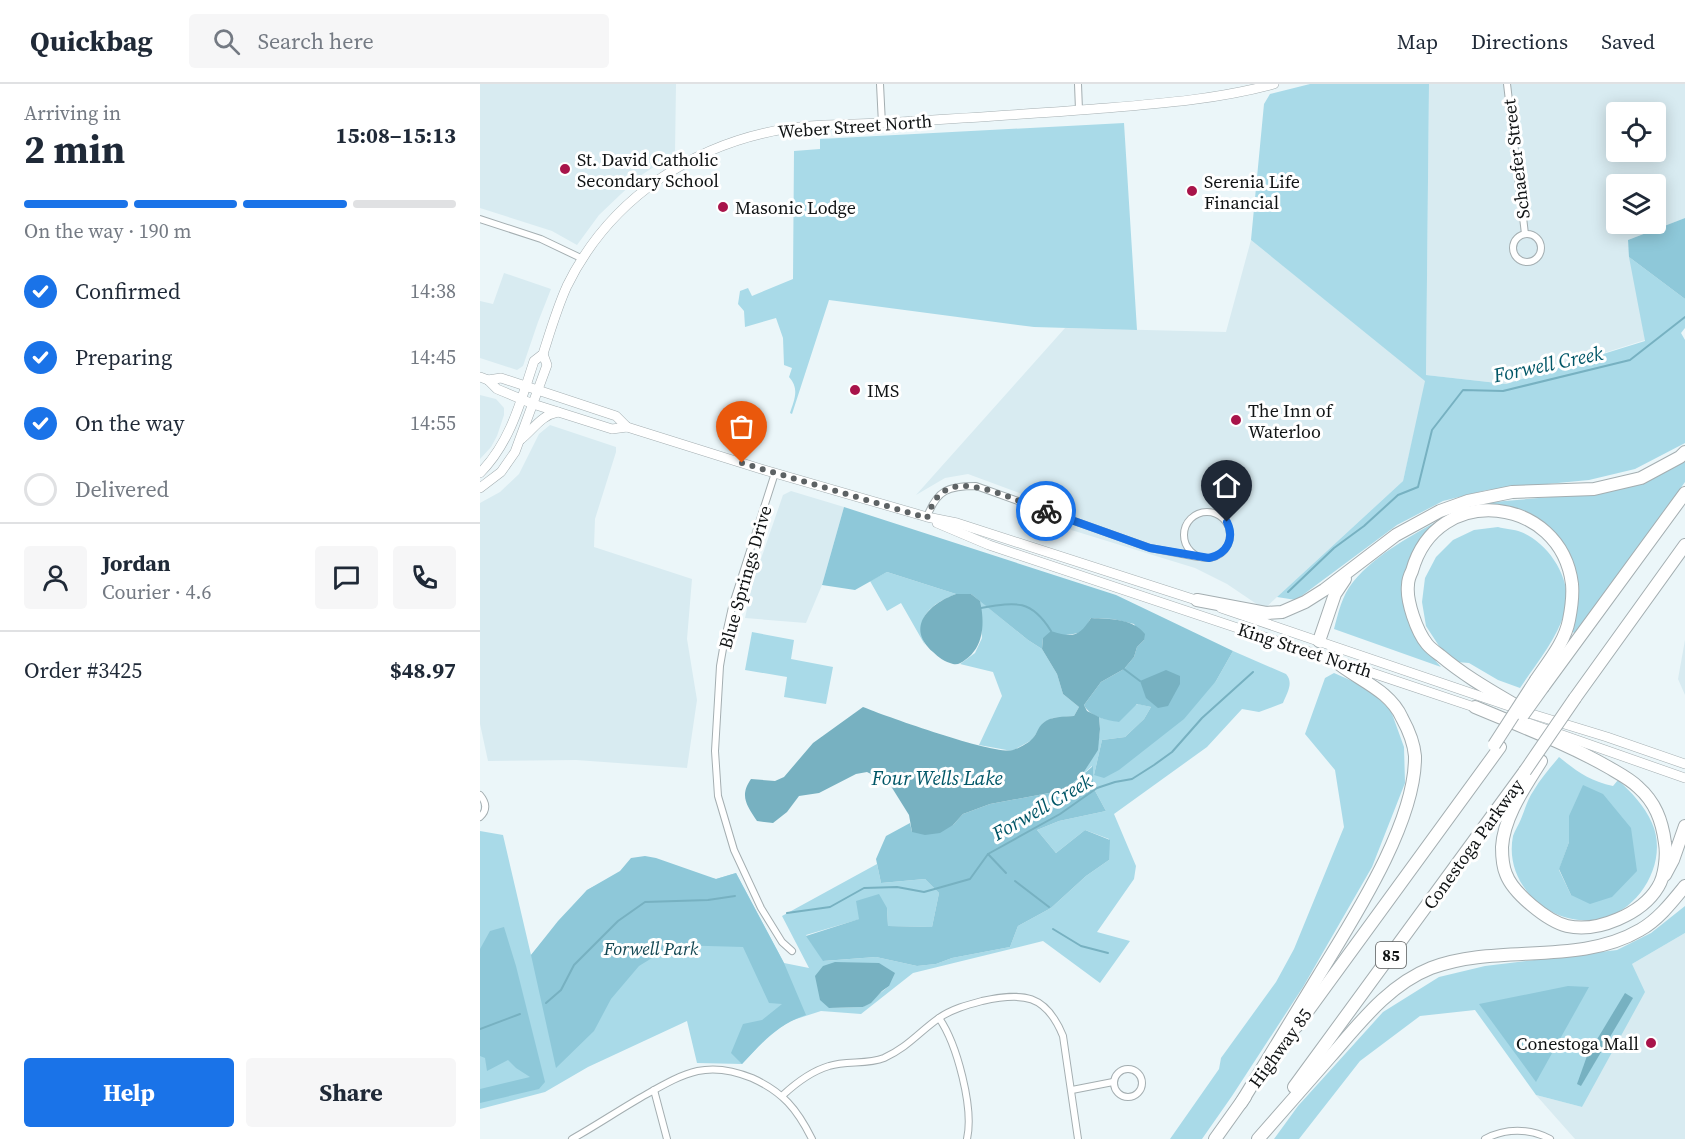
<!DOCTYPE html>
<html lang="en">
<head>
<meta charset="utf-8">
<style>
	:root { --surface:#fff; --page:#f6f6f7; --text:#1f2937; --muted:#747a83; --line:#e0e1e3; --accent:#1a73e8 }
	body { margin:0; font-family:"Source Serif 4",serif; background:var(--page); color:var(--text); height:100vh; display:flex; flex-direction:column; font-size:22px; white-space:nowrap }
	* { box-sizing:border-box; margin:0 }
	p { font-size:20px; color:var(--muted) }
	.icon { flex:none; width:33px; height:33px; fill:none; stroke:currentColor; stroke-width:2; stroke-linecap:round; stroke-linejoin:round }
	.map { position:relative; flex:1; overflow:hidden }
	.sheet { display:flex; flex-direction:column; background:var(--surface); width:480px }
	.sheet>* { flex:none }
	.tools { position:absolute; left:1126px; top:18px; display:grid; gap:12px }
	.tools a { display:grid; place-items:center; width:60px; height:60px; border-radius:6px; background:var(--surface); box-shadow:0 3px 15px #0003; font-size:30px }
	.pin { position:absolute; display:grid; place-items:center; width:51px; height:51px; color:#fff; margin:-62px -26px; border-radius:50% 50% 50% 0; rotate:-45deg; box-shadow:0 0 6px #0007 }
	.pin .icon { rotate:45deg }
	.courier { position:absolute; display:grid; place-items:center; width:60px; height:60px; margin:-30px; border:4px solid #1a73e8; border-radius:50%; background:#fff; color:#222; box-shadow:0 2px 8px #0007 }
	.overview em { font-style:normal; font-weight:700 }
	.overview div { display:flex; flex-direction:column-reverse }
	.overview { display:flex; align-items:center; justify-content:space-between; height:102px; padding:0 24px }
	h1 { font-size:39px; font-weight:700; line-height:45px }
	.bar { display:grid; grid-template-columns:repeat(4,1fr); gap:9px 6px; align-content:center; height:72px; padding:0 24px }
	.bar i { height:8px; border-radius:4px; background:var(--line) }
	.bar .current { background:var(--accent) }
	.bar p { grid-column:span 4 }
	.line { display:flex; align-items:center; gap:15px; padding:0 24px; border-top:2px solid var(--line) }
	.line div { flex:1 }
	.round { display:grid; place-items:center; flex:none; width:63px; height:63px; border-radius:6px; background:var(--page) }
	ol { padding:0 24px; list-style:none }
	li { display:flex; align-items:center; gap:18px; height:66px }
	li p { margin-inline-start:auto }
	li .icon { padding:6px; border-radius:50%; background:var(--accent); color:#fff; stroke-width:4 }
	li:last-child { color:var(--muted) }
	li i { width:33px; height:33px; border:3px solid var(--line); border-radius:50% }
	.button { display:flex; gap:12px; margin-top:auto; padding:12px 24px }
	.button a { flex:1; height:69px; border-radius:6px; background:var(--accent); color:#fff; font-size:24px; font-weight:700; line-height:69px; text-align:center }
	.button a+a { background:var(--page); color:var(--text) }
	header { display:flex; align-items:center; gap:36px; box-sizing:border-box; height:84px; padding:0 30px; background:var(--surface); border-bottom:2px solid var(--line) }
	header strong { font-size:28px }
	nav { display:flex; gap:33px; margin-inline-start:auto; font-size:21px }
	.search { width:420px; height:54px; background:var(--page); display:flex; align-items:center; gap:15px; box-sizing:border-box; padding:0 21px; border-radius:6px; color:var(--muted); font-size:22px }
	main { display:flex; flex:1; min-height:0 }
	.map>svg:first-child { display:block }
	.built { fill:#d8ebf1; fill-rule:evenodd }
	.green { fill:#a9dae8; fill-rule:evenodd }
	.forest { fill:#8ec8d9 }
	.water { fill:#77b1c1 }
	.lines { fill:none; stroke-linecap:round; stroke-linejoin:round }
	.stream { stroke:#77b1c1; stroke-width:2 }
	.minor-casing { stroke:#a4aeb1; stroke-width:8 }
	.secondary-casing { stroke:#a4aeb1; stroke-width:10 }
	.motorway-casing { stroke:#a4aeb1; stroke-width:14 }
	.minor { stroke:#fff; stroke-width:6 }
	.secondary { stroke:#fff; stroke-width:9 }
	.motorway { stroke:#fff; stroke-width:12 }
	.motorway-bridge-casing { stroke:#a4aeb1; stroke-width:14; stroke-linecap:butt }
	.motorway-bridge { stroke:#fff; stroke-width:12 }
	.done { stroke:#5d6264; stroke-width:6; stroke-dasharray:0 10.8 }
	.route { stroke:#1a73e8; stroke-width:8 }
	.poi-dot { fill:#a8144a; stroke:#fff; stroke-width:2 }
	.labels { text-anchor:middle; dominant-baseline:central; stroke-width:6; stroke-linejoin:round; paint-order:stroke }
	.shield { fill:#fff; stroke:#585a5a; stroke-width:1.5 }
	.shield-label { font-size:16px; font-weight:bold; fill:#101314 }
	.street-label { font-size:18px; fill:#101314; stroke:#fff }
	.poi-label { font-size:18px; fill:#101314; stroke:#fff; text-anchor:start }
	.park-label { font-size:18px; font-style:italic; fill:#134753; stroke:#fff }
	.water-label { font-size:20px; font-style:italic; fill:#005667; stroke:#fff }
</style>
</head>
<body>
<header>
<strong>Quickbag</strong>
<div class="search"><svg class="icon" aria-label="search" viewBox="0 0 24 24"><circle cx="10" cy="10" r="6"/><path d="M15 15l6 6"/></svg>Search here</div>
<nav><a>Map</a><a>Directions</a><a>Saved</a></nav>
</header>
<main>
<section class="sheet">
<div class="overview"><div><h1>2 min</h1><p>Arriving in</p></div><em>15:08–15:13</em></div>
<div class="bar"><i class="current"></i><i class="current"></i><i class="current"></i><i></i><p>On the way · 190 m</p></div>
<ol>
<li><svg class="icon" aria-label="check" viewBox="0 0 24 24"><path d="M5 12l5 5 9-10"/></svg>Confirmed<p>14:38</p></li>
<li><svg class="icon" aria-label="check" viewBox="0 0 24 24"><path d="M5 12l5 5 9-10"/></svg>Preparing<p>14:45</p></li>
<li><svg class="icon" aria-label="check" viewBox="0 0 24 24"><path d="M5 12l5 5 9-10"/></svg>On the way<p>14:55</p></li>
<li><i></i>Delivered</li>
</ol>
<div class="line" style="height:108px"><a class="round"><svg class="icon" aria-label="person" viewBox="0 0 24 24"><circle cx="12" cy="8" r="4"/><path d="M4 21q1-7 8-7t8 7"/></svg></a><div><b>Jordan</b><p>Courier · 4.6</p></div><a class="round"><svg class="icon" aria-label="chat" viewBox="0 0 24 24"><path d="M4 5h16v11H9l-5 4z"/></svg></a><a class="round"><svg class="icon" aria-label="phone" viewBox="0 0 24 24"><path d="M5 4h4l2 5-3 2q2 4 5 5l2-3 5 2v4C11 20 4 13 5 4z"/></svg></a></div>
<div class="line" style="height:78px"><div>Order #3425</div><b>$48.97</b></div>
<div class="button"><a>Help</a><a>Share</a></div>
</section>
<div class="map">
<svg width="1205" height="1055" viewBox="0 0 1205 1055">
	<rect width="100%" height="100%" fill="#ebf6f9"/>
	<g class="built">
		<path d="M0,0H196L195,69L163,90L141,110L119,131L97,161L72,147L0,124Z"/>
		<path d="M949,0H1205V134L1148,156L1165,256L1026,300L946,291ZM1137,28H1176V68H1137ZM1137,100H1176V140H1137Z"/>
		<path d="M771,156L946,297L923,397L784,525L747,500L715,484L588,445L596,430L488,390L465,394L436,411L585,244L746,248Z"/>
		<path d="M24,189L71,205L58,238L43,282L37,286L0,274V217L13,220Z"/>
		<path d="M0,311L16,315L24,324V331L17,352L11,363L0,375Z"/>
		<path d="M70,341L136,363V368L115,435L114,463L212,495L207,555L217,616L207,684L96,676L8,677L0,640V419L20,408L39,390L59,350Z"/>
		<path d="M311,407L364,423L342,501L326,539L265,534L273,498L303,411Z"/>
		<path d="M1205,556V611L1198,595Z"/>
		<path d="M1205,849V1055H1095L1056,1011L1102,1023L1152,880Z"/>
	</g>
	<g class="green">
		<path d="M830,0H949L946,291L1026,300L1165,257L1149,173L1205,215V244L1201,249L1205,256V359L1155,385L1109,396L1007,406L963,417L917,441L816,516L797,513L923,397L945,297L771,156L784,20L790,10Z"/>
		<path d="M644,39L657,246L554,243L349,216L312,330L310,329C314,316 320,305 309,293L312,284L304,281L303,254L296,234L265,243L264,227L258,220L260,207L268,204L272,212L313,195L314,67L340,65V55Z"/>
		<path d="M1205,373V398L1095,550L1091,546L1099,508L1092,481L1082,459L1061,439L1037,425L1001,419L1119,409Z"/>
		<path d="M967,432L949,448L931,476L923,504L934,552L961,583L854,545C858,530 862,511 873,498C897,469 934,450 967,432Z"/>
		<path d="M1018,443C1025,445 1034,445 1041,448C1069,459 1094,497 1085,528C1076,556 1056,580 1040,604L1018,596L989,579L977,578L959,562L946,542L942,518L945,494L956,473L973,456L994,446Z"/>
		<path d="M407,488L476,510C451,520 434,533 445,561L421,519L407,527L390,497Z"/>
		<path d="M500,517L548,556L562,565L577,590L583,610L599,623L594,632L573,634L563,639L552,656L532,667L499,661L522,612L513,588L480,580L495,569L502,554Z"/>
		<path d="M272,548L314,556L311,575L353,583L346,620L304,613L307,593L265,586Z"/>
		<path d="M753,567L806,590C814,599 807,609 803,619L779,628L762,625L727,663L634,730L656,782L654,795L617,848L650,857L620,899L563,857L433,889L381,930L341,927L310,937L288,952L262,980L217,979L207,937L108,983L65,1008L0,1025V747L23,751L51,871L107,806L161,778L236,795L256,789L304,879L329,884L302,832L397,780L401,799L445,795L459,809L452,843L408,842L407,824L380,835L326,851L344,877L396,873L437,882L456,880L472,874L530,863L538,842L571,824L606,792L629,776V755L605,746L576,769L557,746L579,737L626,727L613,703L612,682L602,691C615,670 622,659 619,633L624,635L658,620L671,623L664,635L645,653L622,656L614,691L736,597ZM409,902L383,923L349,924Z"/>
		<path d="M854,589L879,600L893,609L911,627L924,663L925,699L892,783L823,903L752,1012L722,1055H690L739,985L741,974L796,898L814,865L864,743L855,686L825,650L845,594Z"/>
		<path d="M1079,673C1096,687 1110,697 1133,702L1138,696C1152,709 1164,721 1172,739C1189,777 1160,827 1120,835C1073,845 1023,802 1033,752C1035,746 1039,740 1041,735C1045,725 1048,714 1054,706C1061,694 1071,683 1079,673ZM1089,758L1091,811L1079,786Z"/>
		<path d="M1205,822V849L1152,880L1165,908L1102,1023L1056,1011L995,926L940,932L880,977L819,1055H794L818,1022L903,928L959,893L1005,882L1137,866L1171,849Z"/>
	</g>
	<g class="forest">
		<path d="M1205,134V215L1149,173L1148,156Z"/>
		<path d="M364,423L636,511L753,567L736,597L704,635L639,686L624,694L614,691L622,656L645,653L664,635L671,623L657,620L639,638C626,636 610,633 604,621L621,598L644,585L654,573L657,563L664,556L654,540L633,535L611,534C608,538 607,544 603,547C597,551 573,552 563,554L562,565L548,556L491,510H476L407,488L375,506L342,501Z"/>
		<path d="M613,682V703L626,727L579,737L557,746L576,769L605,746L630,756L629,776L606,792L571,824L538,842L530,863L472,874L456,880L437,882L396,873L343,877L326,852L379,835L376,817L399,810L407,824L408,842L452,843L459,809L445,795L401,799L396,775L406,752L430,739L432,748L473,741L483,730L510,720L585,706Z"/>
		<path d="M1103,701L1123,710L1151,744L1157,787L1132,813L1110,820L1091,811L1079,785L1089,758V732Z"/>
		<path d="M165,772L176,774L236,795L256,789L304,879L326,931C298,940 282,959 262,980L251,969L263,940L282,936L302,920L289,919L263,863L193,861L159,882L131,915L114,947L76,984L51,871L78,837L107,806L140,787L151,774Z"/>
		<path d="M24,843L36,882L65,998L59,1005L0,1019V1005L50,993L36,984L28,976L7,987L5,974L0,972V865L10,847Z"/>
		<path d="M1088,902L1109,903L1056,998L999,920Z"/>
	</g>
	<g class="water">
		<path d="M476,510H491L500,517C505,539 504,563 485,576C481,579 478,581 473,580C465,578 458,573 453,568C425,543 449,520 476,510Z"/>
		<path d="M611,534C629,535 653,534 665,550L664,556L657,563L654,573L644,585L621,598L604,621L607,627L619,633L620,645L618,666L602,691L585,706L510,720L483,730L473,741L460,749L445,751L432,748L429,731L409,699L387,688L376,690L339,709L319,712L307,728L293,739L277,737C267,722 259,712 271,695L295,697L304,693L333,659L383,623C405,632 517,672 533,666C539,664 549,659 553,654C557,650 558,643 563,639C571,632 584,633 594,632L599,623L583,610L577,590L562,565L563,554L571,547C593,554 599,553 611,534Z"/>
		<path d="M686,586L700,592V600L688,622L678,624L666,614L660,597Z"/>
		<path d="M355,878L399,879L415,889L409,902L402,907L391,919L383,923L349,924L340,916L335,892L343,882Z"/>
		<path d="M1145,909L1153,914L1101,1002L1097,1000L1107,972Z"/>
	</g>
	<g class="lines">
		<g class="stream">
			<path d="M808,508L854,464L884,442L918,411L938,403L952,346L983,306L1023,307L1150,276L1205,233"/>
			<path d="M501,524C536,518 551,515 571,547"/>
			<path d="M644,585L660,597"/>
			<path d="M508,770L526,789"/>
			<path d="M535,797L569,823"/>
			<path d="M307,829L350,823L384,804L417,803L444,808L490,795L508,770L580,730L617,704L635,698L652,695L674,681L692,668L722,634L773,588"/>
			<path d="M573,845L601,862L628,869"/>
			<path d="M66,919L81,906L94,881L138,837L165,818L228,816L255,812"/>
			<path d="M0,945L40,930"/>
		</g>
		<defs>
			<g id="minor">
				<path d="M400,0L402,40"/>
				<path d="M598,0L599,26"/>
				<path d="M1027,0L1045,150"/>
				<path d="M0,135L61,155L103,175"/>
				<circle cx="1047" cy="164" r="14"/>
				<path d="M295,389L252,523L244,559L240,582L235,667L238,712L254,766L281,824L302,858L312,867"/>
				<circle cx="727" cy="451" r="23"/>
				<path d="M447,433C457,406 468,402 496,402L670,464L718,473"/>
				<path d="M0,711C6,718 8,726 0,733"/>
				<path d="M459,934C477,960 494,1024 487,1055"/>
				<circle cx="648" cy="999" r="14"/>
				<path d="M174,1006L187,1055"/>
				<path d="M592,1006L633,998"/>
				<path d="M303,1011C316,999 332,987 349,982C366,976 387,981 404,974C428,963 439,948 459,934C472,925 487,921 502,917C543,908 566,910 583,952L598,1055"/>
				<path d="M92,1055C117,1041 142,1024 167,1010C206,988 228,976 272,994C303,1008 317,1025 332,1055"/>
				<path d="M1005,1055C1025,1044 1050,1044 1070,1055"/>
			</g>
			<g id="secondary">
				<path d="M0,293L8,296L21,294L136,332L147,343"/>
				<path d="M8,296L17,305L53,320L132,345L147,343L281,385L447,433L477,439L722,518"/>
				<path d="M40,356C53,346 61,331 78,328"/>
				<path d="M0,389C30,359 41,317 54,277L63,270C70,248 77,224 87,202C130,114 215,58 311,44C347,39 384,41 420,38C485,34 549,30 614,25C675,20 735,16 794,0"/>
				<path d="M0,404L21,388L35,368L67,281L63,270"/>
				<path d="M457,439L509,461L1000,625"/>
				<path d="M741,524L1029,622"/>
				<path d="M1042,627L1127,653L1205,680"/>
				<path d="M1048,639L1205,694"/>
			</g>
			<g id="motorway">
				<path d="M717,516L786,529L802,528L825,518L844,506L916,451L960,427L988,417L1032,408L1114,405L1161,394L1200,373L1205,368"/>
				<path d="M839,557L855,510L865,495"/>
				<path d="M1063,603L1205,409"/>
				<path d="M1095,614L1205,461"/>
				<path d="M995,623C1040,642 1086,659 1128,683C1138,689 1150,695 1158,703C1175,718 1182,736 1185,759C1187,771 1185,792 1178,803C1162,830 1117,849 1087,842C1067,837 1033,809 1026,790C1023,783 1022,770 1022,763C1024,732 1045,703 1061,677"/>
				<path d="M1045,627C1017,610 987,594 961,572C957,569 951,565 947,560C937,548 926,517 928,501C928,496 930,491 932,487C957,397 1081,412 1092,500C1093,511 1091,526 1089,536C1085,558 1068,578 1056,596"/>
				<path d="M1185,791L1193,776L1205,742"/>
				<path d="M816,943L1020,663"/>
				<path d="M814,1003L1045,687"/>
				<path d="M761,1019C787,976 813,934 839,891C873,835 936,739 935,672C934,660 928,645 922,634C909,605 877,596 854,576"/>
				<path d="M735,1055L765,1013"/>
				<path d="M778,1055C802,1028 826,1000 850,973C879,940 908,901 951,884C1017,859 1099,882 1160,846C1178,836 1192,818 1205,802"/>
			</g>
		</defs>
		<use href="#minor" class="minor-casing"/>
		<use href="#secondary" class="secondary-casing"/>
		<use href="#motorway" class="motorway-casing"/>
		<use href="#minor" class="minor"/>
		<use href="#secondary" class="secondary"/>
		<use href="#motorway" class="motorway"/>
		<defs>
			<g id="motorway-bridge">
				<path d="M1043,631L1063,603"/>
				<path d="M1014,661L1056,596"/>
				<path d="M1045,687L1095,614"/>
			</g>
		</defs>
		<use href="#motorway-bridge" class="motorway-bridge-casing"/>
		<use href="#motorway-bridge" class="motorway-bridge"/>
	</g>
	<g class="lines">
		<path class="done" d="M262,379L447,434C451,423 455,412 466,406C490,392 541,419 566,427"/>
		<path class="route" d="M566,427L670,464L729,474C747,470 755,455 747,438"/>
	</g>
	<g class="poi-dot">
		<circle cx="85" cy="85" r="6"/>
		<circle cx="712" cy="107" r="6"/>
		<circle cx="243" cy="123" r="6"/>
		<circle cx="375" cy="306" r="6"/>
		<circle cx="756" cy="336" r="6"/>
		<circle cx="1171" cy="959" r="6"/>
	</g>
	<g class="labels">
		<rect class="shield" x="896" y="858" width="30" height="26" rx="4.5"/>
		<g class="shield-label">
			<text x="911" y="871">85</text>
		</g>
		<g class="street-label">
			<text transform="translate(375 42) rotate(-4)">Weber Street North</text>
			<text transform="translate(1036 75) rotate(-97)">Schaefer Street</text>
			<text transform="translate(265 493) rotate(-74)">Blue Springs Drive</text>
			<text transform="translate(825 566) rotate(18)">King Street North</text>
			<text transform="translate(993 760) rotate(-54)">Conestoga Parkway</text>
			<text transform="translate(800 964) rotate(-54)">Highway 85</text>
		</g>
		<g class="poi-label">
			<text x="97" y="75">St. David Catholic<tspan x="97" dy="21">Secondary School</tspan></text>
			<text x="724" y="97">Serenia Life<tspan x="724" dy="21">Financial</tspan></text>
			<text x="255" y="123">Masonic Lodge</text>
			<text x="387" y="306">IMS</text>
			<text x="768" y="326">The Inn of<tspan x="768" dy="21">Waterloo</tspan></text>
			<text x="1159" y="959" text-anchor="end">Conestoga Mall</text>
		</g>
		<g class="park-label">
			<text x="171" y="864">Forwell Park</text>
		</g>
		<g class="water-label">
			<text transform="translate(1068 280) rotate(-12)">Forwell Creek</text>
			<text x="457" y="694">Four Wells Lake</text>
			<text transform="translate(562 723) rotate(-30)">Forwell Creek</text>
		</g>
	</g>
</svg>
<div class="tools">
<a><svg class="icon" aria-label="locate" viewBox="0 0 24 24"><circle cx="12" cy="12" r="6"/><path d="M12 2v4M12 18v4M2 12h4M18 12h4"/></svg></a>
<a><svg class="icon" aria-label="layers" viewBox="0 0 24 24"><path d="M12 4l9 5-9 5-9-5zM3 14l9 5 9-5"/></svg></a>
</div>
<div class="pin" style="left:262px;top:379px;background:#ea580c"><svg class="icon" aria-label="bag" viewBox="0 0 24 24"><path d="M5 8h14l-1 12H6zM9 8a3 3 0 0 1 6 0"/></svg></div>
<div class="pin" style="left:747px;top:438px;background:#1f2937"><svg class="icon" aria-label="home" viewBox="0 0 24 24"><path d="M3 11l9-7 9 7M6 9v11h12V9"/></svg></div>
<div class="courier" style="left:566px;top:427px"><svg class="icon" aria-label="bike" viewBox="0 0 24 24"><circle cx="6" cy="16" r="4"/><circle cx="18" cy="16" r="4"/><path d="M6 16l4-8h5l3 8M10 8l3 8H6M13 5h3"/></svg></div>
</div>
</main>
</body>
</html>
